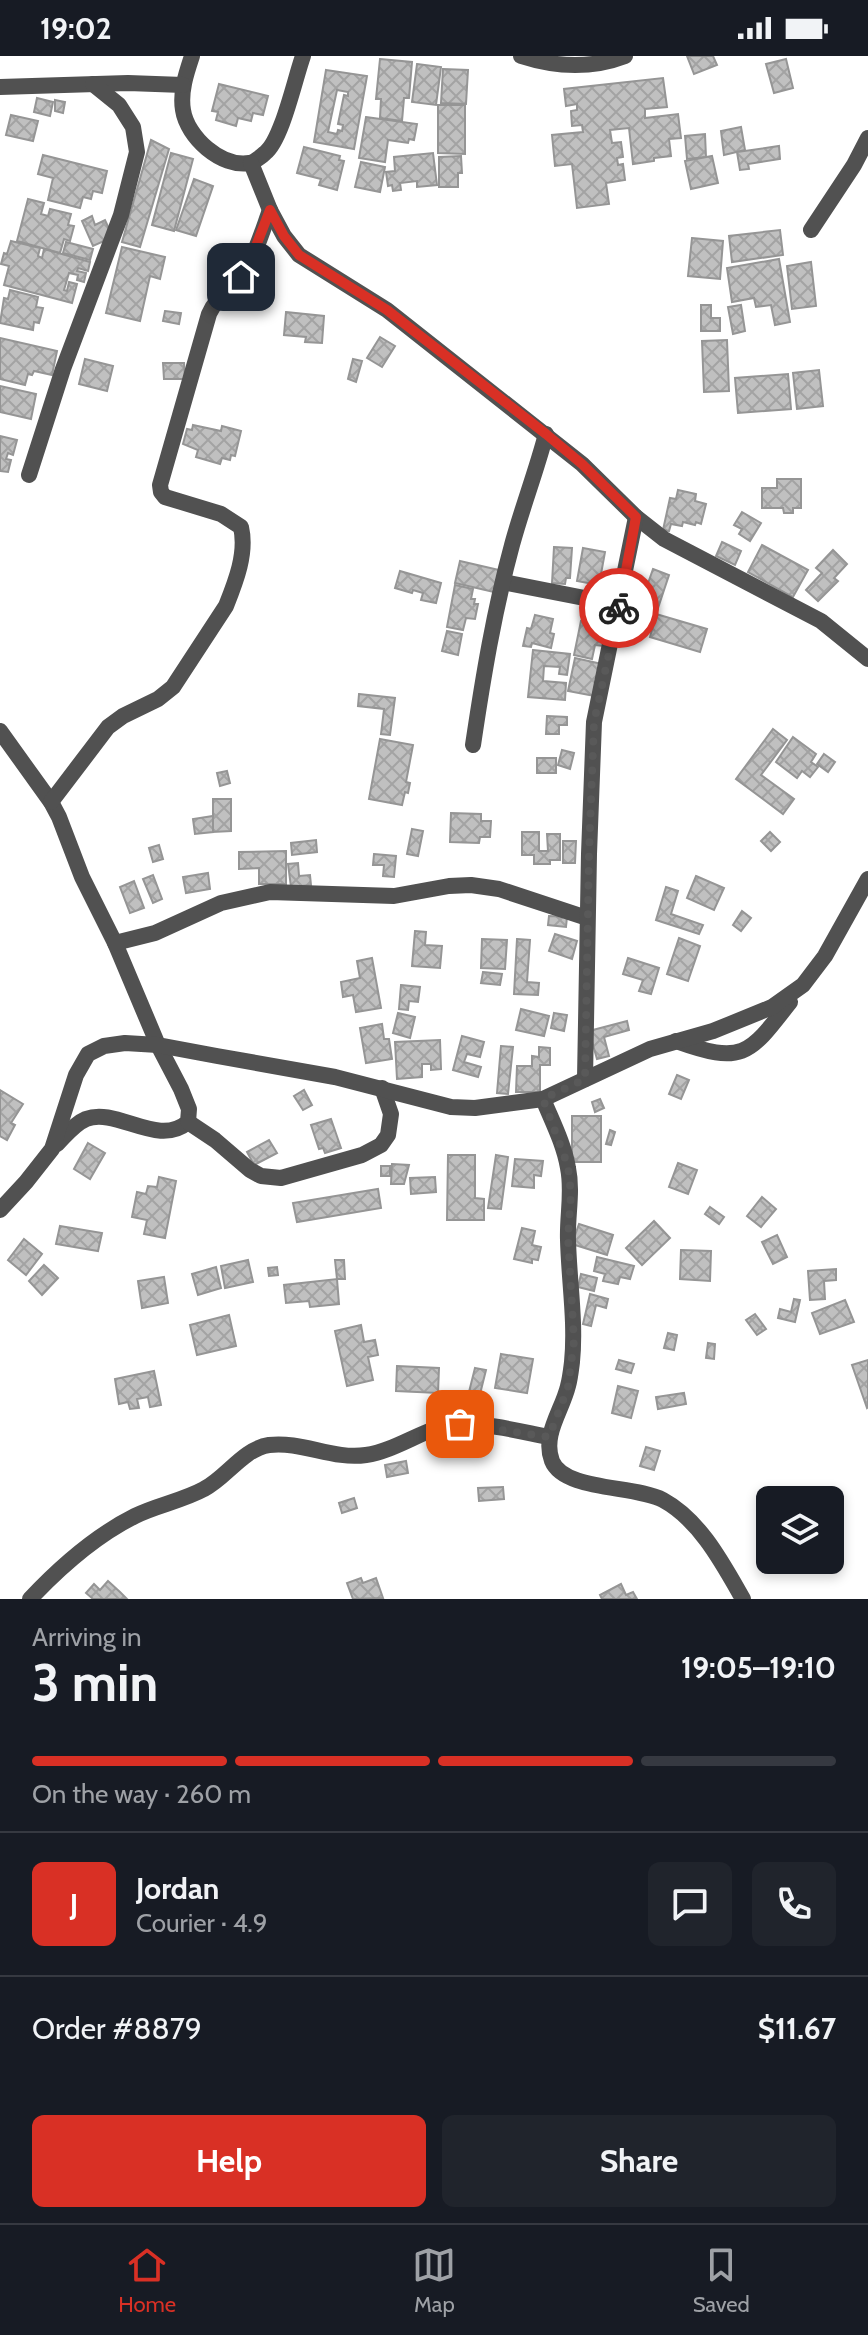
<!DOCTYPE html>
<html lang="en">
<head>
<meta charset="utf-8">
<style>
	:root { --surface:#171b24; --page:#20242c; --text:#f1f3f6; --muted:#9ea1a6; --line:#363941; --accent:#d93025 }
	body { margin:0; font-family:Cabin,sans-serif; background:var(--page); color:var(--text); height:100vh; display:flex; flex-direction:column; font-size:30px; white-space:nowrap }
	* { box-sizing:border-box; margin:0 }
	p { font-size:26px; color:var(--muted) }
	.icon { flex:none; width:44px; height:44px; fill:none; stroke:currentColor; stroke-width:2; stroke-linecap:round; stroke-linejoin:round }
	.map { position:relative; height:1543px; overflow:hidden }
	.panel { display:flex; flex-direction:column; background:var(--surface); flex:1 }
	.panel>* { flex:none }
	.controls { position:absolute; left:756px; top:1430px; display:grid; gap:16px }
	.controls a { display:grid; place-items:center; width:88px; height:88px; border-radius:12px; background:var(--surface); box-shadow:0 4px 12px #0003; font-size:40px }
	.pin { position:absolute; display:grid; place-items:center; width:68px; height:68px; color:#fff; margin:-34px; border-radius:16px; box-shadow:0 4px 12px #0006 }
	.courier { position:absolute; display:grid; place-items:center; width:80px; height:80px; margin:-40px; border:6px solid #d93025; border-radius:50%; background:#fff; color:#222; box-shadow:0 2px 10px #0007 }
	.head em { font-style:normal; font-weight:700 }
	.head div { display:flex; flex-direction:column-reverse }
	.head { display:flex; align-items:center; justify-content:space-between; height:136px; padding:0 32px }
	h1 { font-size:52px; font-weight:700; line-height:60px }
	.bar { display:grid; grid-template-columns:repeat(4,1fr); gap:12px 8px; align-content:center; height:96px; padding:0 32px }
	.bar i { height:10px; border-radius:6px; background:var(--line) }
	.bar .selected { background:var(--accent) }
	.bar p { grid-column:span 4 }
	.line { display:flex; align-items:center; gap:20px; padding:0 32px; border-top:2px solid var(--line) }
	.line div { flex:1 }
	.round { display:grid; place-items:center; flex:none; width:84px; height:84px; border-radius:12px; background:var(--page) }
	.action { display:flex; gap:16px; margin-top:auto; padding:16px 32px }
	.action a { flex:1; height:92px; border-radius:12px; background:var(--accent); color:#fff; font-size:32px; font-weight:700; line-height:92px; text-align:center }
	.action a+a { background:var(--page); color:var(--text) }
	.status { display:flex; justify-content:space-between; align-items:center; height:56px; padding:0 40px; background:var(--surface); direction:ltr }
	.status svg { height:22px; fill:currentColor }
	.dock { display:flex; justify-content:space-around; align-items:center; height:112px; border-top:2px solid var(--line); background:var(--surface); font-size:22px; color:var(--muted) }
	.dock a { display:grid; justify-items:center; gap:4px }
	.dock .selected { color:var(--accent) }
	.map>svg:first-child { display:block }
	.building { fill:url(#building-cross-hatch); stroke:#959595; stroke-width:2; fill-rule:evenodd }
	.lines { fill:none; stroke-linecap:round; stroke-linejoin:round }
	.minor { stroke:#515151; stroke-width:16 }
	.done { stroke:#595959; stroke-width:8; stroke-dasharray:0 14.4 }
	.route { stroke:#d93025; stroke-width:10 }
</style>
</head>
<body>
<div class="status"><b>19:02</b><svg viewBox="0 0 49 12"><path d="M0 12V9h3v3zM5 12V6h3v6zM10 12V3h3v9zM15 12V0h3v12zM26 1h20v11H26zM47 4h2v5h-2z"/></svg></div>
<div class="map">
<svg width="868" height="1543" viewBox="0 0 868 1543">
	<defs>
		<pattern id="building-cross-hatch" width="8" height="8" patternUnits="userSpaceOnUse" patternTransform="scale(2)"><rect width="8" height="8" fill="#c0c0c0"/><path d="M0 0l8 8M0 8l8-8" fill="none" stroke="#a3a3a3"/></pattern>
	</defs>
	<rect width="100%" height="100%" fill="#fff"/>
	<g class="building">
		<path d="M687,0H713L717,9L694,18Z"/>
		<path d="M380,3L412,6L409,42H404L402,65L380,62L381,43H376Z"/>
		<path d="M786,3L793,32L774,37L766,8Z"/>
		<path d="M417,8L441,11L436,49L412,46Z"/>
		<path d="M443,13L468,14L466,48L441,47Z"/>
		<path d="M326,14L367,20L354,93L314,86ZM337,34L348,36V40L344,39L338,68L343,69L342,75L338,74L337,78L328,76Z"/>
		<path d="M663,22L667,51L645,53V62L678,58L681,82L669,83L671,100L654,102V105L633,108L629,72L610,74L612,87L621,86L623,101L617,102L618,109L623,108L625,124L606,127L609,148L577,152L572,108L555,110L552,79L583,76L582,69L572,70L571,55L577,54V48L566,50L564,33Z"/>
		<path d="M219,28L268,40L263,59L253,57L251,65L238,62L236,70L216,64L218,56L212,55Z"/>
		<path d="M37,42L53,46L50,60L34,56Z"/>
		<path d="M55,44L65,46L63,57L55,55Z"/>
		<path d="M438,49H465V98L438,97Z"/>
		<path d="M11,59L38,65L33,85L6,79Z"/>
		<path d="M366,61L417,68L414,84L409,83L408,87L388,84L385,106L359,102Z"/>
		<path d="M741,71L745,94L724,99L721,75Z"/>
		<path d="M705,78L706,101L687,103L685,80Z"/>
		<path d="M151,84L169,93L140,191L122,186Z"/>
		<path d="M779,90L780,103L748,108L749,113L740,114L737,96Z"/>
		<path d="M304,91L340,100L339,104L344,105L337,134L319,129L321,123L297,117Z"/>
		<path d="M171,97L193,103L174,175L152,169Z"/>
		<path d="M433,97L437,129L417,131V125L400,127L401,134L393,135L392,129L388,130L386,116L395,115L394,101Z"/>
		<path d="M43,99L107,115L102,137L93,135L91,143L83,141L80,152L48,144L53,122L38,118Z"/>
		<path d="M461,100L462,117H458V131H439V101Z"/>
		<path d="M712,100L718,127L691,133L685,105Z"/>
		<path d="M361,106L385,111L380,136L355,131Z"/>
		<path d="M194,123L213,130L196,180L176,174Z"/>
		<path d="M28,143L44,147L41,158L48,160L50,153L71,158L68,169L74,170L70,185L64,183L60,197L17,185Z"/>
		<path d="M92,160L95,169L105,164L113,181L93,190L82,165Z"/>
		<path d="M780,174L783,199L732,206L729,180Z"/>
		<path d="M692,182L723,185L720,223L688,220Z"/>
		<path d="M11,185L40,192L38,200L42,202L44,193L90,206L88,215L78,212L77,215L86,217L84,226L77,224L78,219L69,217L64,234L67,235L69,226L77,228L72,247L4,229L9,210L1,208L4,197L7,198Z"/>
		<path d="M66,186L93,193L90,204L63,197Z"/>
		<path d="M122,191L165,201L160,223L150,220L140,265L106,257Z"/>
		<path d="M779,203L790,266L775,269L771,249L756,251L754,242L732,246L727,212Z"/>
		<path d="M811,206L816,250L792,253L787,210Z"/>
		<path d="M10,234L38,241L36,251L43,252L39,267L34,266L33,274L0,267L4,242L8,243Z"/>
		<path d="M701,249H711V262H720V275H701Z"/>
		<path d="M741,249L745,275L733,278L728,251Z"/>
		<path d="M165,255L181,257L179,268L163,265Z"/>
		<path d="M286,256L324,260L322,287L305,286L306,281L284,279Z"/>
		<path d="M380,281L395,290L382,311L367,302Z"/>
		<path d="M0,282L57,295L52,319L34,315L32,319L28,318L25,329L0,323Z"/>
		<path d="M727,284L729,335L704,336L702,285Z"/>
		<path d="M85,303L113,310L107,335L79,328Z"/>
		<path d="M353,303L362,305L356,326L348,323Z"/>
		<path d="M163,307H184L185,323H164Z"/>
		<path d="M819,314L823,350L797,353L793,317Z"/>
		<path d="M788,318L791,353L738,357L735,322Z"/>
		<path d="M0,330L36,338L31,363L0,356Z"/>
		<path d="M193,369L221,375L222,370L241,375L235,400L231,399L230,404L222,402L220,408L196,401L198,394L183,388L187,373L192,374Z"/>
		<path d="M0,380L17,384L13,399L8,397L6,403L11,404L8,416L0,415Z"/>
		<path d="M777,423H801V452H793V457H784L783,452H762V432H777Z"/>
		<path d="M678,434L696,438L695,445L706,448L701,468L696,466L695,469L683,466L682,470L671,468L669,475L663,474L670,442L676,443Z"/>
		<path d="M742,456L761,467L750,485L739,478L742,473L734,469Z"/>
		<path d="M722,486L741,495L735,509L716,500Z"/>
		<path d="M762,489L808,514L793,541L748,516Z"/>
		<path d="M554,491L572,492L570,522H566L565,528L552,527Z"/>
		<path d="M583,492L605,496L599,529L577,525Z"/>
		<path d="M833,494L847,508L834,522L838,525L818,545L806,534L822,517L816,512Z"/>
		<path d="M460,505L499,514L494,536L455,527Z"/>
		<path d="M653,513L669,519L655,561L638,556Z"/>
		<path d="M400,515L441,527L436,547L421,544L423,537L413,534L412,537L395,532Z"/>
		<path d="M455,529L473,533L471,543H475L474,548H478L475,563L466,562L463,574L447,571Z"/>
		<path d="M656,558L707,573L700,596L650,581Z"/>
		<path d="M535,559L553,563L550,577L554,578L551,592L532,587L531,591L523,590L527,572L531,573Z"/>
		<path d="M581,565L606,569L603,590L595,589L592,603L574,599Z"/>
		<path d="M447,575L462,578L458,599L442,595Z"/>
		<path d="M533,594L570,598L567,619L559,618L560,611L544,610L543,625L566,627L565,644L528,641Z"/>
		<path d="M575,602L602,608L595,640L568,635Z"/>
		<path d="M359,638L395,642L390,679L381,678L384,653L358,650Z"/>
		<path d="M547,660L567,661V669H559V678H546Z"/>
		<path d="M773,673L787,684L761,719L794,743L783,758L736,723Z"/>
		<path d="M793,681L816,698L811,706L818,711L810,721L802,715L797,722L776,706Z"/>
		<path d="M380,683L413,689L406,726L410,727L408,737L405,736L402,749L369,743Z"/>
		<path d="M562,694L574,697L570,713L558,709Z"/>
		<path d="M824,698L835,706L828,716L817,708Z"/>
		<rect x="537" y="702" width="19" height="15"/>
		<path d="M227,715L230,727L220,730L217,717Z"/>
		<path d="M213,743H231V775L213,776Z"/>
		<path d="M451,757L481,758V765H491L490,781H480L479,787L450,786Z"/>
		<path d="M213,760V776L195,778L193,763Z"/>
		<path d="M412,773L423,775L418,800L407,798Z"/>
		<path d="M522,776H539V795H548L547,778H560V804H550V808H534V799H522Z"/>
		<path d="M770,776L780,786L771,795L761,785Z"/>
		<path d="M316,784L317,796L292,799L291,787Z"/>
		<path d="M563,785H576L575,807H563Z"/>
		<path d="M159,789L163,803L153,806L149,792Z"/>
		<path d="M286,795V828H259V812L239,813V796Z"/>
		<path d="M374,798L396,800L394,821L383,820L384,809H373Z"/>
		<path d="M298,807L299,820L310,819L311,829L291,831L288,808Z"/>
		<path d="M208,817L210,833L186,837L183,821Z"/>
		<path d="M153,819L162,843L153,847L143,823Z"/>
		<path d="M696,820L724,832L714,854L687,842Z"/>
		<path d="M134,825L144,852L130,857L120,831Z"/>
		<path d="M666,831L678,835L671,858L703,869L699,878L656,864Z"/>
		<path d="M742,855L751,862L741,875L733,869Z"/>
		<path d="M549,860L567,861L566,871L548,869Z"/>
		<path d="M415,875L426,876L425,889L442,890L440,912L412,910Z"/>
		<path d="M555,878L577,885L572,903L549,895Z"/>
		<path d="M679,882L700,890L688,925L667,918Z"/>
		<path d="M482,883L507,884L505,913L481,912Z"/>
		<path d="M517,883L530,884L527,926L539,927L538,939L514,938Z"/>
		<path d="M372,902L381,952L356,956L353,939L343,941L341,926L360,922L357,905Z"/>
		<path d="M628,902L659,912L651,938L639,935L643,924L623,918Z"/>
		<path d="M483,916L502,918L500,929L481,927Z"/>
		<path d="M401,929L420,931L418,946L409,945L408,954L399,953Z"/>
		<path d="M521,953L549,960L544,980L516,974Z"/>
		<path d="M398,957L415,961L410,982L393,977Z"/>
		<path d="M554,957L567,959L564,975L551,972Z"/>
		<path d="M627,965L629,974L604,981L609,1000L597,1003L589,975Z"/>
		<path d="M382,968L384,983H389L392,1003L366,1007L360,972Z"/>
		<path d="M462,980L484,986L480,1001L467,998L464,1006L481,1011L478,1021L453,1014Z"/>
		<path d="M440,984L441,1013L431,1014V1008H422V1021L397,1023L395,986Z"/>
		<path d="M501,990L513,991L508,1038L497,1037Z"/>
		<path d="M539,991L550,992V1009H540V1036H516L517,1010H532V1000L539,1001Z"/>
		<path d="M677,1019L689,1024L681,1043L669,1038Z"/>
		<path d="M0,1034L23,1048L11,1067L15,1069L7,1084L0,1080Z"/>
		<path d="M304,1034L312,1049L303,1054L294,1040Z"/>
		<path d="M600,1043L604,1052L595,1056L592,1046Z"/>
		<rect x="572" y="1060" width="29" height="46"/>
		<path d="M331,1063L341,1092L325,1097L323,1092L319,1093L311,1069Z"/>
		<path d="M610,1074L615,1076L611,1089L606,1088Z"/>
		<path d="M269,1084L277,1097L254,1109L247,1096Z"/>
		<path d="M88,1087L105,1097L90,1123L74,1113Z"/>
		<path d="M448,1099H475V1142L484,1143V1164H447Z"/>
		<path d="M496,1099L508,1101L501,1153L488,1152Z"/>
		<path d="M515,1103L543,1105L541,1120L534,1119V1132L512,1130Z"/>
		<path d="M678,1107L697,1114L688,1138L669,1131Z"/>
		<path d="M392,1108L409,1109L404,1128H391Z"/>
		<rect x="381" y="1110" width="9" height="10"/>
		<path d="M159,1121L176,1125L165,1182L144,1178L147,1164L132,1161L137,1136L146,1138L148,1130L157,1131Z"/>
		<path d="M435,1121L436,1136L411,1138L410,1122Z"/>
		<path d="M378,1133L381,1152L297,1166L293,1147Z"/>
		<path d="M762,1141L776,1153L761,1171L747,1160Z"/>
		<path d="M710,1151L724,1161L719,1168L705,1158Z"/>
		<path d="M654,1165L670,1182L642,1209L626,1192Z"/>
		<path d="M579,1168L613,1179L607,1199L572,1188Z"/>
		<path d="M60,1170L102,1177L98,1195L56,1188Z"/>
		<path d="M522,1172L535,1175L532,1189L541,1191L538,1204L532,1203V1207L514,1203Z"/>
		<path d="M777,1179L787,1201L773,1208L762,1186Z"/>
		<path d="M24,1183L42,1198L26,1219L8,1204Z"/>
		<path d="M681,1194L711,1195L710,1225L680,1223Z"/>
		<path d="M597,1201L634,1210L630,1223L620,1221L618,1228L603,1225L605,1218L594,1215Z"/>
		<path d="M248,1204L253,1226L225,1232L221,1210Z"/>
		<path d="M335,1204H344L345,1223H337Z"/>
		<path d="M44,1209L58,1222L42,1239L29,1225Z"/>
		<path d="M216,1211L221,1232L198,1239L192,1218Z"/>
		<path d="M277,1211L278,1219L269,1220L268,1212Z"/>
		<path d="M836,1213V1224L824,1225L825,1243L810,1244L808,1215Z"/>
		<path d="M581,1218L597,1222L594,1235L578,1231Z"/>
		<path d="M164,1221L168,1247L142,1252L138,1225Z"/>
		<path d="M337,1223L339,1248L310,1251L309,1245L286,1247L284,1229Z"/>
		<path d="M590,1238L608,1243L606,1252L596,1249L591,1270L583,1268Z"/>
		<path d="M794,1243L800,1244L795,1266L778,1262L780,1253L791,1256Z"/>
		<path d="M845,1244L854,1266L820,1278L812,1257Z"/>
		<path d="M755,1258L766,1273L757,1279L746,1264Z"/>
		<path d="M229,1259L236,1290L197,1299L190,1269Z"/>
		<path d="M361,1269L364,1286L375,1284L378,1299L368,1301L373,1324L347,1330L335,1275Z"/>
		<path d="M668,1277L677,1279L674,1294L664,1292Z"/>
		<path d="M708,1287L715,1288L714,1303L706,1302Z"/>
		<path d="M501,1298L533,1303L527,1337L495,1332Z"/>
		<path d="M619,1304L634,1308L631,1317L616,1313Z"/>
		<path d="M868,1304V1351L867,1352L852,1309Z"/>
		<path d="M397,1310L439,1312L438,1337L396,1335Z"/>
		<path d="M475,1312L486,1314L480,1338L469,1336Z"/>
		<path d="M154,1315L161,1349L150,1351L148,1341L137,1343L139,1352L130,1353L128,1346L119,1348L115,1323Z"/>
		<path d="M618,1330L638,1335L631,1362L612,1357Z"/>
		<path d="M684,1337L686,1348L658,1353L656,1341Z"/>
		<path d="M646,1391L660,1395L654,1414L640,1410Z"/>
		<path d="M406,1405L408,1417L387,1421L385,1409Z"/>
		<path d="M503,1431L504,1443L479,1445L478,1432Z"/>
		<path d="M354,1442L357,1452L342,1457L339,1447Z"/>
		<path d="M361,1522L363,1527L376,1522L383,1542L353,1543L347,1527Z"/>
		<path d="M108,1525L120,1536L127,1543H93L86,1537L94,1528L100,1534Z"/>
		<path d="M621,1528L626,1539L633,1536L637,1543H602L600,1539Z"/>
	</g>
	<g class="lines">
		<g class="minor">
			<path d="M192,0C186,18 180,36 183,54C187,81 221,112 250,107C254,106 262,100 265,97C282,84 295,22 303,0"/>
			<path d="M521,0C555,11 591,13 625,0"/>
			<path d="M0,31L128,27L183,29"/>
			<path d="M251,107L270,154L284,180L299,199L387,254L582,408L636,461L664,483L821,565L868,603"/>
			<path d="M811,174L854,109L868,82"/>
			<path d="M29,419L63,313L121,159L137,96L133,71L119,49L93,28"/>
			<path d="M503,526L620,549"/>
			<path d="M0,675L51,746L59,761L82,821L115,887L158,989L181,1033L189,1053L188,1066C158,1092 117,1051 86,1063C74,1068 66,1079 57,1088"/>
			<path d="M473,689C483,622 494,555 512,489C522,452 536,416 546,378"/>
			<path d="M51,746L108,671L123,660L158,643L173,631L226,550C236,525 247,497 241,471L221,458L165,441L161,436L160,429L209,258C217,239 232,235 242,219C255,200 262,176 270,154"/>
			<path d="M115,887L155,877L221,847L270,836L394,840L449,830L471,829L499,833L587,862"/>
			<path d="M676,985C743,1009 749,999 790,946"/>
			<path d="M585,1023L589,798L594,666L636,461"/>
			<path d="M543,1043C552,1065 564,1088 568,1112C573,1136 567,1160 568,1184C569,1225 576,1266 572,1306C571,1314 570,1323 568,1330C562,1355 542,1379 552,1405C564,1435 635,1429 663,1444C700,1464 723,1508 743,1543"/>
			<path d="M188,1066L215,1084L250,1114L261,1120L281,1122L362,1099L381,1089L388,1079L391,1058L382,1032"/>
			<path d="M0,1154L26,1126L52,1093L76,1019L88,998L104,990L125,987L158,989L217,1000L335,1021L451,1051L475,1052L543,1043L650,993L713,975L772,951L803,929L825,900L868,823"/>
			<path d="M30,1543C61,1510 95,1480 135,1460C157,1449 182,1445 204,1433C226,1422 243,1393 269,1389C302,1385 333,1404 366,1399C392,1395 415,1379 440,1371C471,1362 517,1375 549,1381"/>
		</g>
	</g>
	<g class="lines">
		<path class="done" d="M460,1368L549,1381L568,1331L574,1285L568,1181L571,1138L568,1110L543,1043L585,1023L589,798L594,666L619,552"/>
		<path class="route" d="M241,221L256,190L270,154L284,180L299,199L387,254L546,378L582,408L636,461L619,552"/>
	</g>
</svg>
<div class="controls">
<a><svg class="icon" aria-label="layers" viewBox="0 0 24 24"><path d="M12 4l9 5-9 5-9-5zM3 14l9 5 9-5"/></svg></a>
</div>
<div class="pin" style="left:460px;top:1368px;background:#ea580c"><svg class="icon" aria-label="bag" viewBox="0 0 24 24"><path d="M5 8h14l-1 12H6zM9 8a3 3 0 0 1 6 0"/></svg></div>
<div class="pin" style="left:241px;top:221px;background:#1f2937"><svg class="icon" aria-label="home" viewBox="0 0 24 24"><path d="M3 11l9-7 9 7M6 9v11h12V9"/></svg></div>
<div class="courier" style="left:619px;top:552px"><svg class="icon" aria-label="bike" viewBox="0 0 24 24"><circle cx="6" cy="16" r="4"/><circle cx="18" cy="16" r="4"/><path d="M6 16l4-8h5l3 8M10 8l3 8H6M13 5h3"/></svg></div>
</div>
<section class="panel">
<div class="head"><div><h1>3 min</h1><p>Arriving in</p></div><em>19:05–19:10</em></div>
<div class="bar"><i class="selected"></i><i class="selected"></i><i class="selected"></i><i></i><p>On the way · 260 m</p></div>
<div class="line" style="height:144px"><b class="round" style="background:var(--accent);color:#fff">J</b><div><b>Jordan</b><p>Courier · 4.9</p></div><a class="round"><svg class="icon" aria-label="chat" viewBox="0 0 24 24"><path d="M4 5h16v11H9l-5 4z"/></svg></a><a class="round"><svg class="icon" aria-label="phone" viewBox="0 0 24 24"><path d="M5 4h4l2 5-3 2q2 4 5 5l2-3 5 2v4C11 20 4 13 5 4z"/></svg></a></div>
<div class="line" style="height:104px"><div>Order #8879</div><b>$11.67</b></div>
<div class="action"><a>Help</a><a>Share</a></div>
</section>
<nav class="dock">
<a class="selected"><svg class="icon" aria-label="home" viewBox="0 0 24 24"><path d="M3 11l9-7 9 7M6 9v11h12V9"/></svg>Home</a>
<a><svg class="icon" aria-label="map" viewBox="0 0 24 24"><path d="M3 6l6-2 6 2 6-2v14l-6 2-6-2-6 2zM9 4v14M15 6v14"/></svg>Map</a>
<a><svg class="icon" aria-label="saved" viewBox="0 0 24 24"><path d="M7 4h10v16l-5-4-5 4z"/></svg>Saved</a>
</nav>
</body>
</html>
